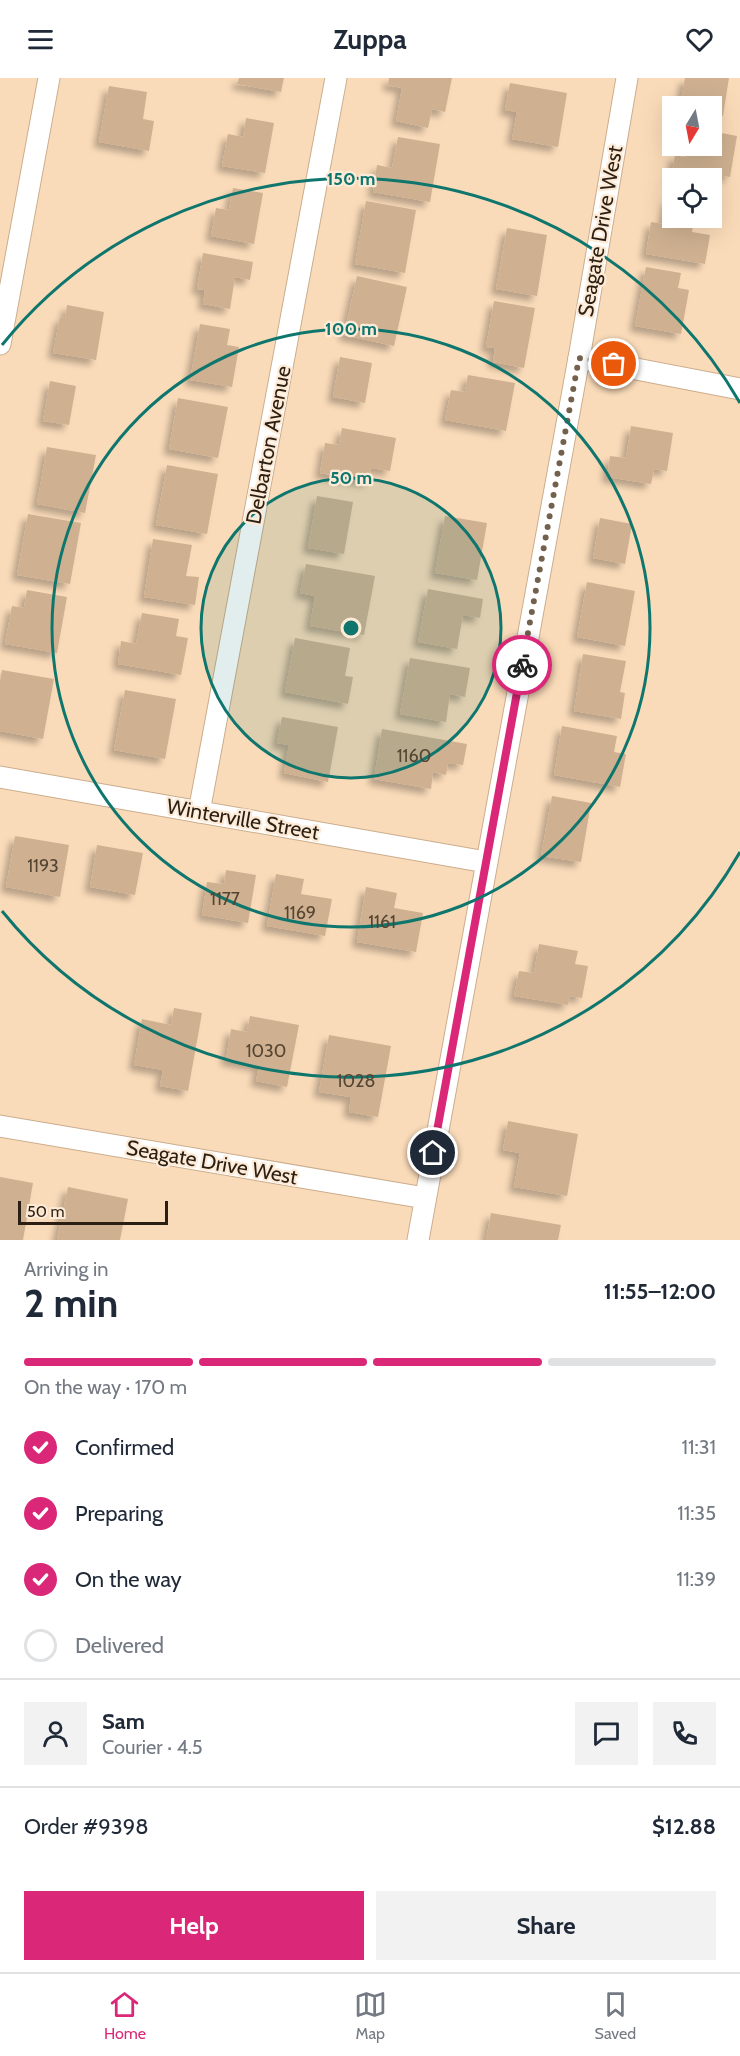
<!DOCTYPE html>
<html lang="en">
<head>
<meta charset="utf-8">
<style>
	:root { --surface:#fff; --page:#f2f2f3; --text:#1f2937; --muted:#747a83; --line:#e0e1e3; --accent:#db2777 }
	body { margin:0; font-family:Cabin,sans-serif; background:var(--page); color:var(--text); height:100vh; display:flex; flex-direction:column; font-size:22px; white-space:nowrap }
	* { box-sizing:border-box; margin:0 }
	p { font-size:20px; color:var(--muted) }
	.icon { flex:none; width:33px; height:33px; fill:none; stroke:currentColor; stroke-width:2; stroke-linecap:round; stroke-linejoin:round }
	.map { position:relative; height:1162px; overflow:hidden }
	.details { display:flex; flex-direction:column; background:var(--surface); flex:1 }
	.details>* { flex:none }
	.needle { width:39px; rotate:190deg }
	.tools { position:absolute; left:662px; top:18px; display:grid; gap:12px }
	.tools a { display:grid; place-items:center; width:60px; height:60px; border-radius:0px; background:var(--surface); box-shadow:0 6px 24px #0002; font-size:30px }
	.scale { position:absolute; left:18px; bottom:15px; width:150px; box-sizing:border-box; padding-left:6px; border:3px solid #2b1f13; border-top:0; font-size:16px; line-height:21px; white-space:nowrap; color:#2b1f13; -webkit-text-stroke:4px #feebd7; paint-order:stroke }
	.pin { position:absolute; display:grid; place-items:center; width:51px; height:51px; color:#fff; margin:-26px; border:3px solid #fff; border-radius:50%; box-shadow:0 2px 6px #0007 }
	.courier { position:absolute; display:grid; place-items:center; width:60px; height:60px; margin:-30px; border:4px solid #db2777; border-radius:50%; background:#fff; color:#222; box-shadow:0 2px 8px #0007 }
	.summary em { font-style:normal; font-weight:800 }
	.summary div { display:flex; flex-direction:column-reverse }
	.summary { display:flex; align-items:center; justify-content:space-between; height:102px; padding:0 24px }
	h1 { font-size:39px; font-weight:800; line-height:45px }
	.bar { display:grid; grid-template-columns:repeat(4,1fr); gap:9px 6px; align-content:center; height:72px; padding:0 24px }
	.bar i { height:8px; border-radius:4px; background:var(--line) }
	.bar .selected { background:var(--accent) }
	.bar p { grid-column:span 4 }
	.line { display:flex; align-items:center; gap:15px; padding:0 24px; border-top:2px solid var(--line) }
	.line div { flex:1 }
	.round { display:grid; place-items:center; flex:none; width:63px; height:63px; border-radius:0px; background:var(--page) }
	ol { padding:0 24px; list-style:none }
	li { display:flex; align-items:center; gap:18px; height:66px }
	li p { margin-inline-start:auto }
	li .icon { padding:6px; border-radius:50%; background:var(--accent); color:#fff; stroke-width:4 }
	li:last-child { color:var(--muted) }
	li i { width:33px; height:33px; border:3px solid var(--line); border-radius:50% }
	.button { display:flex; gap:12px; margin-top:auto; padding:12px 24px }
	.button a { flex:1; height:69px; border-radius:0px; background:var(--accent); color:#fff; font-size:24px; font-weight:800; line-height:69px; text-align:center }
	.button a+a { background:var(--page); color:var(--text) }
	header { display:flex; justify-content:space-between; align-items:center; height:78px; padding:0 24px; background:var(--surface); font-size:27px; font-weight:800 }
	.dock { display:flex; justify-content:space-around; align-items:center; height:84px; border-top:2px solid var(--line); background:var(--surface); font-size:16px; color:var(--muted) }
	.dock a { display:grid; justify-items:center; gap:3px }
	.dock .selected { color:var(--accent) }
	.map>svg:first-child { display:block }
	.building { fill:#cfb191; filter:url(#shadow) }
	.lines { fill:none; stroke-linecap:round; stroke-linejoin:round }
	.minor-casing { stroke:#cbad8d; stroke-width:23 }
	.minor { stroke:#fff; stroke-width:21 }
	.done { stroke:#73614d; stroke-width:6; stroke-dasharray:0 10.8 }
	.route { stroke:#db2777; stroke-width:8 }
	.ring { fill:none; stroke:#0f766e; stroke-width:3 }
	.labels { text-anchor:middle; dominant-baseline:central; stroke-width:4.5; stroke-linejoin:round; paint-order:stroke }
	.number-label { font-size:18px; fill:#544432 }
	.street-label { font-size:21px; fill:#2b1f13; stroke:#feebd7 }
	.centre { fill:#0f766e; stroke:#feebd7; stroke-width:3 }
	.ring-label { font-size:18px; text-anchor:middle; font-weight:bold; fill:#0f766e; stroke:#feebd7; stroke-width:4.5; stroke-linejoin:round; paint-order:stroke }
</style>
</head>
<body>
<header><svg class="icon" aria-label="menu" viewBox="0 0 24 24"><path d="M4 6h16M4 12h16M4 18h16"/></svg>Zuppa<svg class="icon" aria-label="heart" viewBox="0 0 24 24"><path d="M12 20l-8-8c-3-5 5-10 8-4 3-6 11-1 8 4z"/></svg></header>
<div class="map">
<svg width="740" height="1162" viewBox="0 0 740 1162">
	<defs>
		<filter id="shadow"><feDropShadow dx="-5.5" dy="5.5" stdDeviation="3" flood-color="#0004"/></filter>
	</defs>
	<rect width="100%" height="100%" fill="#fadbb9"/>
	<g class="building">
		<path d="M239,0H284L281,14L237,6Z"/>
		<path d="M389,0H452L445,34L432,31L428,50L396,43L402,10L388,7Z"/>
		<path d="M685,0H729L723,38L711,36V28H680Z"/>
		<path d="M510,5L567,15L558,69L512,61L517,34L505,32Z"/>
		<path d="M109,8L147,14L143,41L154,43L149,73L99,64Z"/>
		<path d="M246,40L274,45L265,95L222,88L228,56L243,59Z"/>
		<path d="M711,53L737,58L730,99L718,97L716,111L711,110V100H671L675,77L689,80L691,68H711Z"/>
		<path d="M398,59L440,66L430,124L373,114L377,87L392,90Z"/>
		<path d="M233,110L263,115L254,166L211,158L216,130L229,132Z"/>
		<path d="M668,120H672V140H694L692,154L710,157L705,186L646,176L651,144L663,146Z"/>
		<path d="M366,123L416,132L405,195L355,186Z"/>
		<path d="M507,150L547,157L537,218L496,211Z"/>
		<path d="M203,175L253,184L250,202L235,199L230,231L203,226L205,212L197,211Z"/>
		<path d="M646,189L681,195L678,210L689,212L681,256L635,248Z"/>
		<path d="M357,198L407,209L394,268L344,257Z"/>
		<path d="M494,223L535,230L524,290L493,284L495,270L486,269Z"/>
		<path d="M67,227L104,234L96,282L53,275L60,239L65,240Z"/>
		<path d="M200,246L230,251L227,267L239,269L232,309L190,302Z"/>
		<path d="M340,279L372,285L365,325L333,319Z"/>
		<path d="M468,297L515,305L506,353L445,342L451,312L465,314Z"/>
		<path d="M50,303L76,308L69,347L43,343Z"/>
		<path d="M178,320L228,329L218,380L169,371Z"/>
		<path d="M631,348L673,355L667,393L654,391L651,406L607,399L610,378L626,380Z"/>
		<path d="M342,350L396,360L390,393L371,390L369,404L320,395L325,365L339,367Z"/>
		<path d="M47,369L96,377L85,435L37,426Z"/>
		<path d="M167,387L218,396L207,456L156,447Z"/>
		<path d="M317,418L353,424L344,476L308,470Z"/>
		<path d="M28,436L81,445L70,506L17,497Z"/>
		<path d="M445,438L487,445L477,502L435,495Z"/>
		<path d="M600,440L632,446L625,486L593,480Z"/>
		<path d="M153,461L192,467L186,498L199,499L195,527L144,519Z"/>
		<path d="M306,486L375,498L364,557L310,548L315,518L300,515Z"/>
		<path d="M587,504L635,513L625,568L577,559Z"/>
		<path d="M428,511L483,521L480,540L463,537L457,571L418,564Z"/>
		<path d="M27,512L67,519L57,575L5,566L12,528L24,530Z"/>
		<path d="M142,535L179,541L176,558L188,560L181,597L118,586L121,563L136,566Z"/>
		<path d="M295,560L350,570L345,598L353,599L348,626L285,614Z"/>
		<path d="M583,576L626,583L620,614L625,615L621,641L574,633Z"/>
		<path d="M410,580L470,590L465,619L450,616L446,644L400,636Z"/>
		<path d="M2,592L54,601L43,661L0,653V605Z"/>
		<path d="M125,612L176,621L165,681L114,672Z"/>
		<path d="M282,639L338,649L328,704L284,695L289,667L277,665Z"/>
		<path d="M562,648L617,658L614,674L626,676L620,709L554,697Z"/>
		<path d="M382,651L467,666L463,687L448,685L446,697L433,694L431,711L374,701Z"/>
		<path d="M552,718L591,725L581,784L541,778Z"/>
		<path d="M15,758L69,767L60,819L6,809Z"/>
		<path d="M97,767L143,775L135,817L90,809Z"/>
		<path d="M226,792L256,797L248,845L202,837L207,804L224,806Z"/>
		<path d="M276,796L304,801L301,816L332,821L325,858L267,848Z"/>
		<path d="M366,809L397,815L394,830L423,835L416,874L357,864Z"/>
		<path d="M539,866L578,873L575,886L588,888L582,920L570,918L568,927L514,918L519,893L534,895Z"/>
		<path d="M174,930L202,935L188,1013L160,1008L163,992L134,987L142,941L171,947Z"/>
		<path d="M250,938L299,947L287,1009L256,1003L259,988L226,982L231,951L247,954Z"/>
		<path d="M329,957L391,968L378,1039L349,1034L351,1019L319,1014Z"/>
		<path d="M508,1043L578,1056L567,1118L514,1109L520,1075L503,1072Z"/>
		<path d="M0,1099L33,1105L23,1162H0Z"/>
		<path d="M68,1109L128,1121L120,1162H57Z"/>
		<path d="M491,1135L561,1147L558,1162H486Z"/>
	</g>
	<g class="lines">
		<defs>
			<g id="minor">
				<path d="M0,266L49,0"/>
				<path d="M579,280L740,311"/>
				<path d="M0,699L486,784"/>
				<path d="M199,734L336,0"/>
				<path d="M0,1048L425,1120"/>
				<path d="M418,1162L579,280L627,0"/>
			</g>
		</defs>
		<use href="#minor" class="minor-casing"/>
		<use href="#minor" class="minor"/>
	</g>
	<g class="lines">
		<path class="done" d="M522,587L579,280L614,286"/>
		<path class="route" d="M433,1075L522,587"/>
	</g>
	<circle cx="351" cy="550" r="150" fill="#0f766e" fill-opacity=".12"/>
	<g class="ring">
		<circle cx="351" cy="550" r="150"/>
		<circle cx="351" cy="550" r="299"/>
		<path d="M740 774A449 449 0 0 1 2 833M2 267A449 449 0 0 1 740 325"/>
	</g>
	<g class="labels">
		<g class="number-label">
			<text x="414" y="678">1160</text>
			<text x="43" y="788">1193</text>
			<text x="225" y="821">1177</text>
			<text x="300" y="835">1169</text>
			<text x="382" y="844">1161</text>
			<text x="266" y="973">1030</text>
			<text x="356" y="1003">1028</text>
		</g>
		<g class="street-label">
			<text transform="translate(600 153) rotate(-80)">Seagate Drive West</text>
			<text transform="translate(268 367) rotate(-79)">Delbarton Avenue</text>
			<text transform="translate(243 741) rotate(10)">Winterville Street</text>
			<text transform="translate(212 1084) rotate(10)">Seagate Drive West</text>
		</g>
	</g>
	<circle cx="351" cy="550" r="9" class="centre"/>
	<g class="ring-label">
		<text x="351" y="107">150 m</text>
		<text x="351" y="257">100 m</text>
		<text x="351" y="406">50 m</text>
	</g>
</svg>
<div class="tools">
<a><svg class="needle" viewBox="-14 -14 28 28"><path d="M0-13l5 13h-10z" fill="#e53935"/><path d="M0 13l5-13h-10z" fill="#747a83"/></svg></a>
<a><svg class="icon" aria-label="locate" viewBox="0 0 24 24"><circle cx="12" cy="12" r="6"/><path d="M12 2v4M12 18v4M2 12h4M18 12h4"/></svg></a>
</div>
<div class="scale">50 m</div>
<div class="pin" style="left:614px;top:286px;background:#ea580c"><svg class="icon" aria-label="bag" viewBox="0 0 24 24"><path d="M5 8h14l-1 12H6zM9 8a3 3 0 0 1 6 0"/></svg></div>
<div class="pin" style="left:433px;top:1075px;background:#1f2937"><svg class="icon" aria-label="home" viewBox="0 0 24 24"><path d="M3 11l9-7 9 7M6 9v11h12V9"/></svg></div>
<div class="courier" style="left:522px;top:587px"><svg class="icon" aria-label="bike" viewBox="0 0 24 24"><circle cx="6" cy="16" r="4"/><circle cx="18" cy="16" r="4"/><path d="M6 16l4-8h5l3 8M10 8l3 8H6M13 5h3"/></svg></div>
</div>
<section class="details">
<div class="summary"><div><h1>2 min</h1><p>Arriving in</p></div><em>11:55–12:00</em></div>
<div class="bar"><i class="selected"></i><i class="selected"></i><i class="selected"></i><i></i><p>On the way · 170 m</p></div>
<ol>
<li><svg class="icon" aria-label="check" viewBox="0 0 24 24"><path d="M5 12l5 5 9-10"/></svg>Confirmed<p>11:31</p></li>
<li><svg class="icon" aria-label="check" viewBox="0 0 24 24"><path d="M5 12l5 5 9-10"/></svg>Preparing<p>11:35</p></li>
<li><svg class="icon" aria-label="check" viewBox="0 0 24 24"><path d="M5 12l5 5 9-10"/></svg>On the way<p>11:39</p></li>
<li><i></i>Delivered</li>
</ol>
<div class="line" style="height:108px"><a class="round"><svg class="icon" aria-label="person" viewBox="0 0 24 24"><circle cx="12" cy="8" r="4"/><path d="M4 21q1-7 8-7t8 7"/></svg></a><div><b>Sam</b><p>Courier · 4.5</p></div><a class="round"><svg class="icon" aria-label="chat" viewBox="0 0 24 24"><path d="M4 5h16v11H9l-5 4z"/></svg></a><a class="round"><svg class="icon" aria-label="phone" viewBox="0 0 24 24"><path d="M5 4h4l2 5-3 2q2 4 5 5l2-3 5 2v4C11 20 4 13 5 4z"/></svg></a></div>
<div class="line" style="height:78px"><div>Order #9398</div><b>$12.88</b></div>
<div class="button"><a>Help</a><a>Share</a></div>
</section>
<nav class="dock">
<a class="selected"><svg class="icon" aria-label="home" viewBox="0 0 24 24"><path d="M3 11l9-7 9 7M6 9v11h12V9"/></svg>Home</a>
<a><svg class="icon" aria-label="map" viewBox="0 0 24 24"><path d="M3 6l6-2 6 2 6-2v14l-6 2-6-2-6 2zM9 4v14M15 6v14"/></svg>Map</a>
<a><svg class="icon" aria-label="saved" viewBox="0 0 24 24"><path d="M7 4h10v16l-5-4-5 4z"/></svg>Saved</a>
</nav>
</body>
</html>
